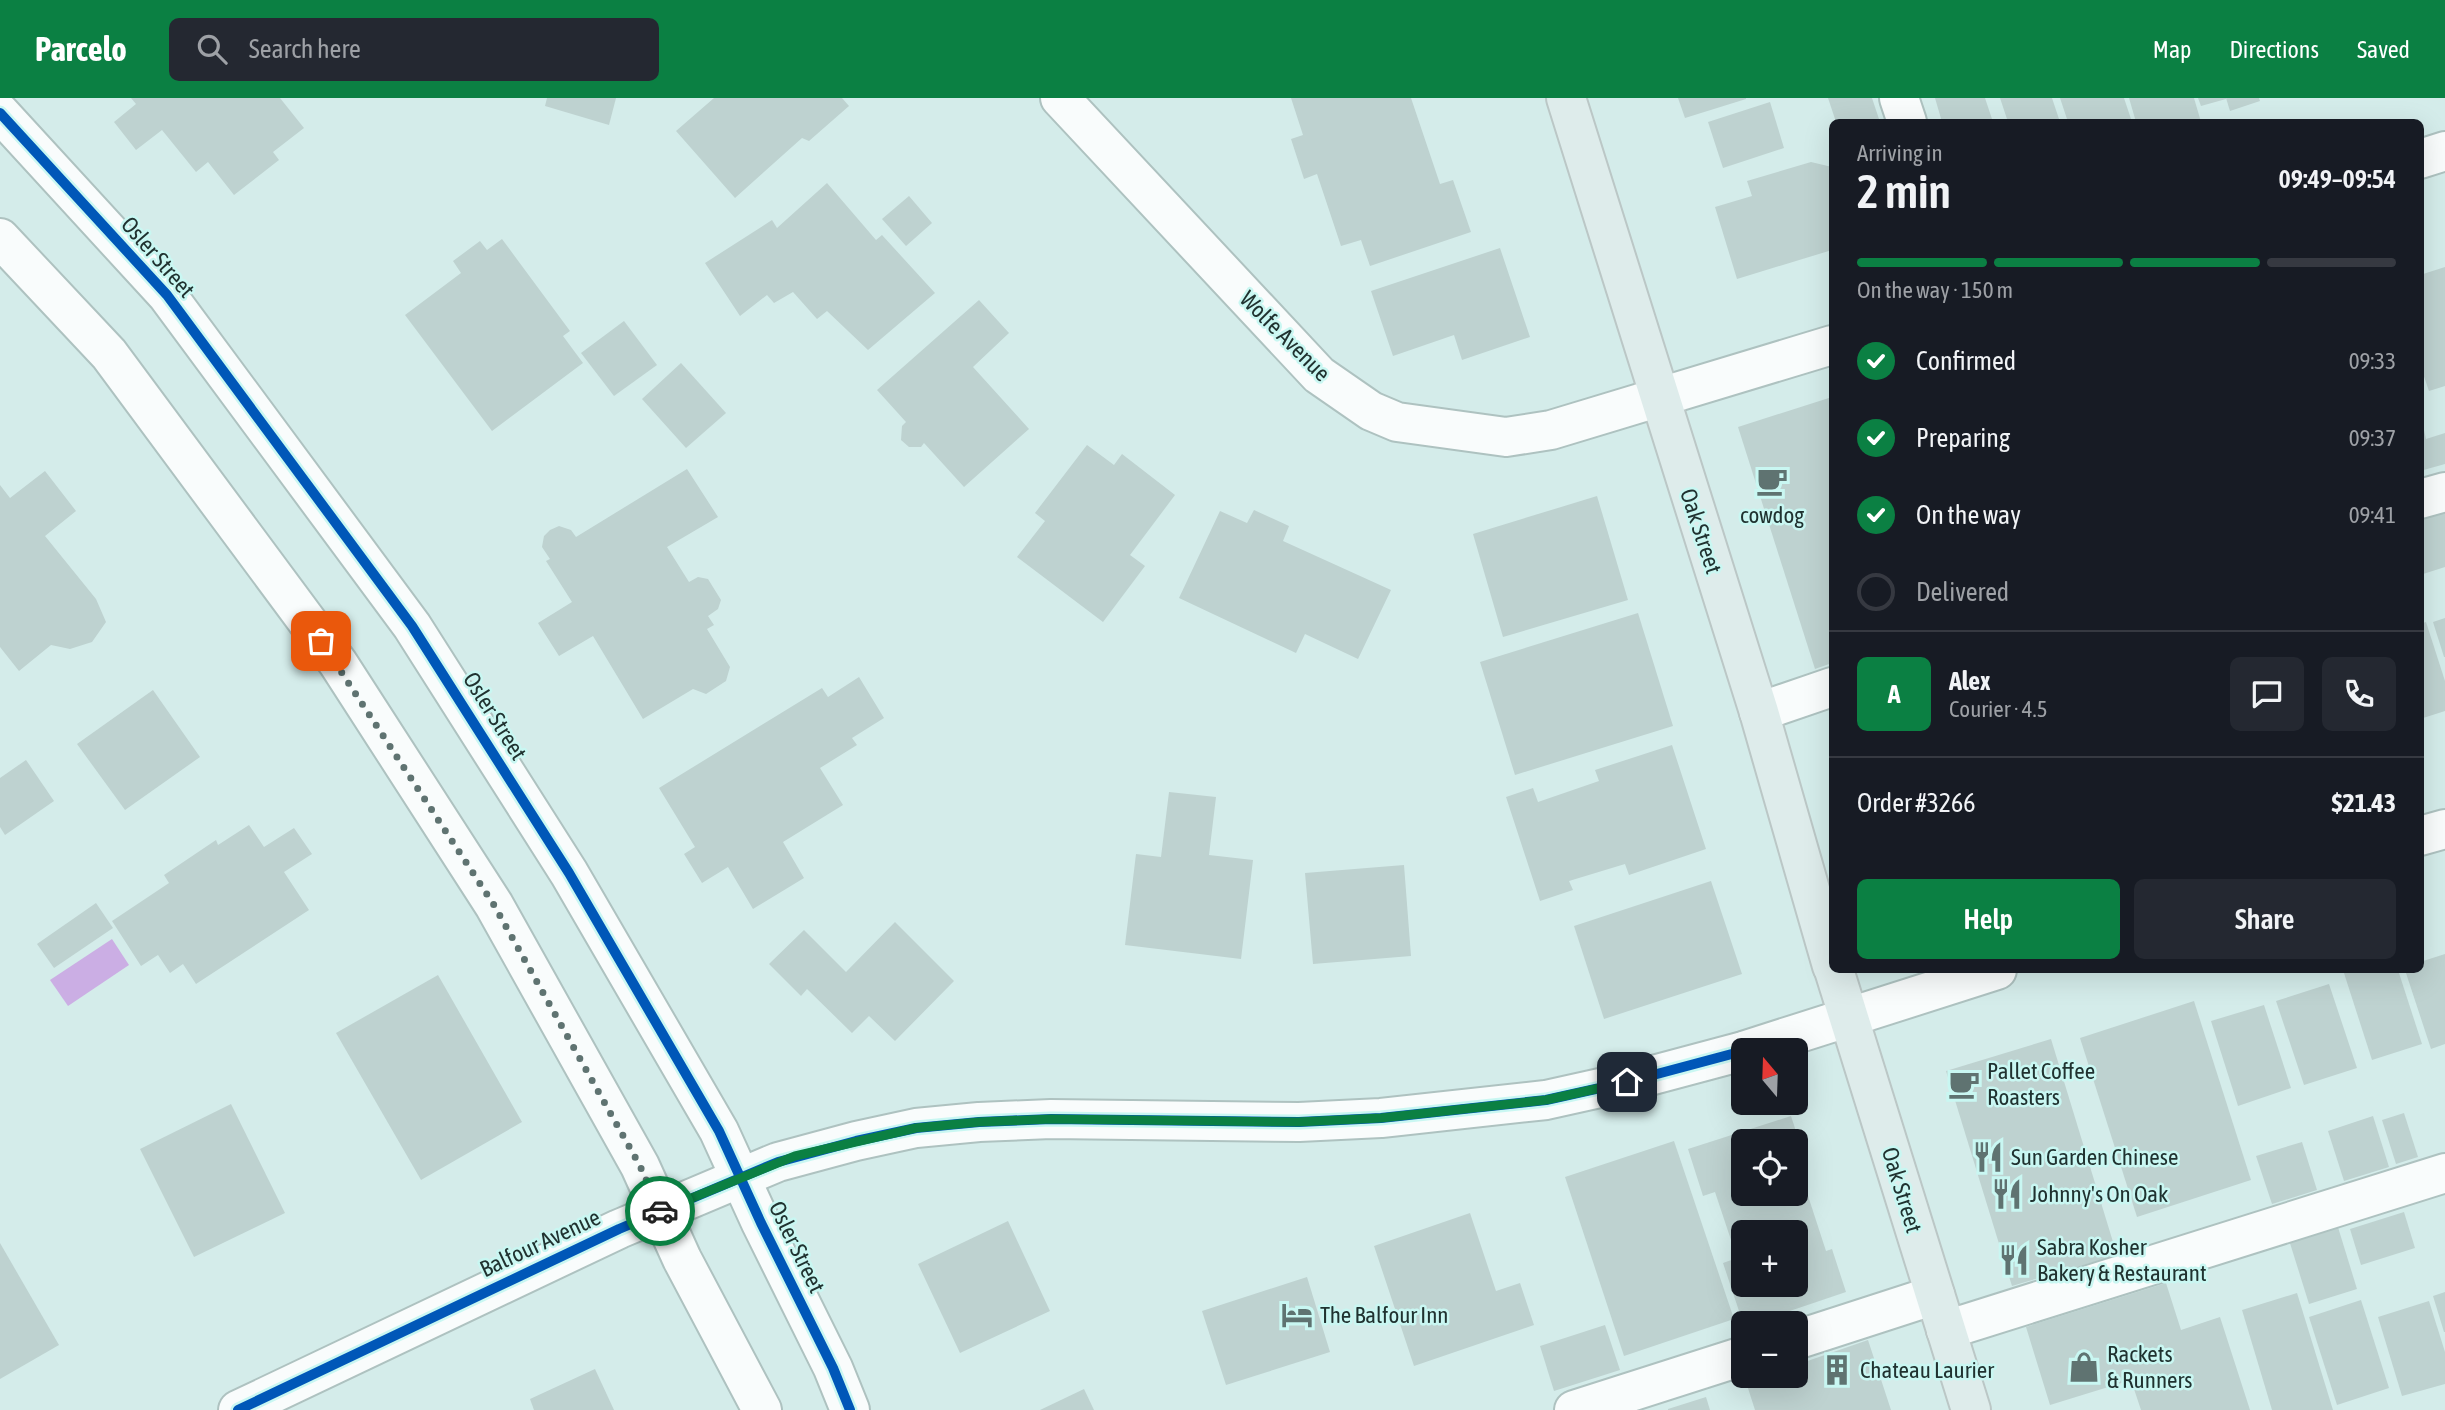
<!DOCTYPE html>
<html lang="en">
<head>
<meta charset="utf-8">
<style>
	:root { --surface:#171b24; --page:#242831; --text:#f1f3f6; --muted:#9ea1a6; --line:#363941; --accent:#0b8043 }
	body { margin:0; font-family:"Asap Condensed",sans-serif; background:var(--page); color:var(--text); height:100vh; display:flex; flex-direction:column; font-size:26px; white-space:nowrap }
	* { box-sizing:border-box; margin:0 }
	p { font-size:23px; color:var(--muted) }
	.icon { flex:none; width:38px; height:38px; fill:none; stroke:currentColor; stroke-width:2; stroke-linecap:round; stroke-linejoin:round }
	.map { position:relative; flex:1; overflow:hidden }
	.drawer { position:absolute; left:1829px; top:21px; width:595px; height:854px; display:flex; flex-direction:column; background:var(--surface); border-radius:10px; box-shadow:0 7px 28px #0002 }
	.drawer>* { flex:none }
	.needle { width:46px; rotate:341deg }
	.tools { position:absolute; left:1731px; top:940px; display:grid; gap:14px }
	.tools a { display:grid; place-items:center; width:77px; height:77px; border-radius:10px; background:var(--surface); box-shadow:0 7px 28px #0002; font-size:35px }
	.pin { position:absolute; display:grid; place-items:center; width:60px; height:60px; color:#fff; margin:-30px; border-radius:14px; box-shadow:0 4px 10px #0006 }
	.courier { position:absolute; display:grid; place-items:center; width:70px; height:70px; margin:-35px; border:5px solid #0b8043; border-radius:50%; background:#fff; color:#222; box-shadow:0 2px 9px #0007 }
	.overview em { font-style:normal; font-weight:600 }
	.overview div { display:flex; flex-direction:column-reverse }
	.overview { display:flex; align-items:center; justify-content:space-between; height:119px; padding:0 28px }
	h1 { font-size:46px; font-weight:600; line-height:52px }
	.bar { display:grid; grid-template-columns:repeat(4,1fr); gap:10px 7px; align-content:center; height:84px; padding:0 28px }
	.bar i { height:9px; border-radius:5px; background:var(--line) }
	.bar .active { background:var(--accent) }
	.bar p { grid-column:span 4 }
	.line { display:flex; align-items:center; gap:18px; padding:0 28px; border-top:2px solid var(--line) }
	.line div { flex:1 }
	.round { display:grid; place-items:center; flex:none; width:74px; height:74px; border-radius:10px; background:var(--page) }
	ol { padding:0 28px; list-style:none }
	li { display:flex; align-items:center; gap:21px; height:77px }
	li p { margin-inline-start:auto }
	li .icon { padding:7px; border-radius:50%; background:var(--accent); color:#fff; stroke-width:4 }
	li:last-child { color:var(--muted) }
	li i { width:38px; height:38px; border:4px solid var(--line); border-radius:50% }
	.button { display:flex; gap:14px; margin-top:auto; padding:14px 28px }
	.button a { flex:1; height:80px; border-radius:10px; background:var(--accent); color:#fff; font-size:28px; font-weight:600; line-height:80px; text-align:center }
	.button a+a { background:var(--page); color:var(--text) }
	header { display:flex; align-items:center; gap:42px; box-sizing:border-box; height:98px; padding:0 35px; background:var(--accent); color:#fff }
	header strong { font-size:33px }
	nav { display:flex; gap:38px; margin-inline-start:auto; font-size:24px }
	.search { width:490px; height:63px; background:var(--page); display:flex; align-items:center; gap:18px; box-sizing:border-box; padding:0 24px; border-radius:10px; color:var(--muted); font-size:26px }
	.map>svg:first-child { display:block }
	.water { fill:#cbaee4 }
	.building { fill:#bed2d0; fill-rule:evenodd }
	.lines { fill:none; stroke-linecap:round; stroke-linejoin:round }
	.minor-casing { stroke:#aec2c0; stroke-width:42 }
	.major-casing { stroke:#bbc7c6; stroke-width:42 }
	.minor { stroke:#f9fcfc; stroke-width:38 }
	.major { stroke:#deeceb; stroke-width:38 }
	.cycleway-casing { stroke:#c9f7f2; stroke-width:15 }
	.cycleway { stroke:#0057b8; stroke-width:10 }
	.done { stroke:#5f7371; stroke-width:7; stroke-dasharray:0 12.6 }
	.route { stroke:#0b8043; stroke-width:9 }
	.labels { text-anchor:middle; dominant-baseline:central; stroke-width:5; stroke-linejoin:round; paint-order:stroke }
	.street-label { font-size:23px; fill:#203230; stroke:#c9f7f2 }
	.poi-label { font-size:23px; fill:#203230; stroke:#c9f7f2; text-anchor:start }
</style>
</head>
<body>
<header>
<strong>Parcelo</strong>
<div class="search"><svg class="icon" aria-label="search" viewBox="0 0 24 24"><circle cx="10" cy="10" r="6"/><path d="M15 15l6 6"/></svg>Search here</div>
<nav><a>Map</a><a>Directions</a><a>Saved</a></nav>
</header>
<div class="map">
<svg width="2445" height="1312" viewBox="0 0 2445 1312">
	<rect width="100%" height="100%" fill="#d4ecea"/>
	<path class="water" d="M112,841L129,867L68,908L50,882Z"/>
	<g class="building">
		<path d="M131,0H280L304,30L273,54L279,62L234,97L208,64L196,74L162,32L136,52L114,24L136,6Z"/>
		<path d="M547,0H616L609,27L545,8Z"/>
		<path d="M714,0H842L849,8L809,43L802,40L735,100L676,33Z"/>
		<path d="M1291,0H1411L1440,86L1453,82L1471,134L1370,168L1361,142L1341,148L1317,76L1304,81L1291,41L1303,37Z"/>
		<path d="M1678,0H1746V1L1685,20Z"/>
		<path d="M1828,0H1872L1879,21L1868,24H1836Z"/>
		<path d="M1935,0H1985L1993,24H1942Z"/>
		<path d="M2000,0H2052L2060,24H2008Z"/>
		<path d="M2060,0H2124L2132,24H2068Z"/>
		<path d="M2129,0H2194L2201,24H2136Z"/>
		<path d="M2198,0H2226V1L2201,8Z"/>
		<path d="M2226,0H2259L2260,3L2230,13Z"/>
		<path d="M1770,4L1784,50L1723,70L1708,24Z"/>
		<path d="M1811,64L1832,69V152L1737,181L1715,109L1752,98L1747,83Z"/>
		<path d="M827,85L876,142L882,137L935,195L868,252L827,213L817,221L793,194L774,205L767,197L740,218L705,165L772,122L777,130Z"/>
		<path d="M909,98L932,125L906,148L882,121Z"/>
		<path d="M502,141L570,233L563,238L583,265L492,333L405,217L461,175L453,163L480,143L487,152Z"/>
		<path d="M1500,150L1530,239L1462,262L1454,237L1393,258L1371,193Z"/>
		<path d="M2445,169V288L2429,293L2420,267V177Z"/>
		<path d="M979,202L1009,235L973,269L1029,331L964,389L924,345L921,349H909L901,342L902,328L906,324L877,292Z"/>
		<path d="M624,223L657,267L614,298L581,255Z"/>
		<path d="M681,265L726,315L686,350L642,301Z"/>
		<path d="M1832,299V565L1815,571L1738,329Z"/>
		<path d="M2424,332L2426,341L2445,335V366L2420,373V333Z"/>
		<path d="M1087,347L1114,367L1122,356L1175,397L1130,457L1145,468L1103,524L1017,459L1045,423L1035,415Z"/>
		<path d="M687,371L718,419L667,449L689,484L698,479L708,481L721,502L718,511L708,518L714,527L707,531L730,569L726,583L706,596L693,591L643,621L593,538L559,558L538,525L572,504L546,463L550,461L542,449L544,438L550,432L559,428L571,432L576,439Z"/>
		<path d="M45,373L76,413L45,438L96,501L106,524L92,544L70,551L51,547L19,573L0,549V387L10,400Z"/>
		<path d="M1597,398L1628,502L1503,539L1473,436Z"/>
		<path d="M2445,409V469L2420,477V417Z"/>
		<path d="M1254,412L1289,428L1283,443L1391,492L1358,561L1305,536L1296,555L1179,500L1220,413L1247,425Z"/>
		<path d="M1638,515L1673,628L1515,677L1480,564Z"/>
		<path d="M2445,520V559H2444L2433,524Z"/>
		<path d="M2426,524L2445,583V613L2420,621V526Z"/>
		<path d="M859,579L884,620L852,640L857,647L820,670L843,707L783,744L804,780L753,811L728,769L702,785L684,756L695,749L659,690L822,590L828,599Z"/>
		<path d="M153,592L200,659L125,712L77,646Z"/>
		<path d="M1672,647L1706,751L1629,777L1625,766L1569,783L1573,792L1540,803L1506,699L1533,690L1538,704L1599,683L1595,672Z"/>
		<path d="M26,662L54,703L5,737L0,729V680Z"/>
		<path d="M1169,694L1216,699L1209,757L1253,762L1241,861L1125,847L1136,756L1161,759Z"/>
		<path d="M249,727L264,749L294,730L312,756L284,774L309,812L196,886L183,866L170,875L158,857L141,868L112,823L169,785L164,777L216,742L218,747Z"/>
		<path d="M1404,767L1411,858L1313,866L1305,775Z"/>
		<path d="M1711,783L1742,876L1604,921L1574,828Z"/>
		<path d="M96,805L113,830L54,870L37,846Z"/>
		<path d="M895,824L954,883L895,943L869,918L852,935L807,891L801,898L769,866L804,832L846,874Z"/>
		<path d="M2445,856V946L2431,951L2405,872H2420V864Z"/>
		<path d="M2343,872H2398L2422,946L2372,962Z"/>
		<path d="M438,877L522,1024L421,1082L336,935Z"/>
		<path d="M2329,886L2357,970L2304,987L2276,903Z"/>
		<path d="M2194,903L2251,1082L2137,1119L2080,940Z"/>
		<path d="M2264,907L2291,990L2238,1008L2211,923Z"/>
		<path d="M2051,941L2117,1157L2012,1188L1946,973Z"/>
		<path d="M231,1006L285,1115L194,1159L140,1051Z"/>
		<path d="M2404,1015L2418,1059L2396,1066L2382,1022Z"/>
		<path d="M1791,1018L1806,1064L1798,1067L1826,1153L1832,1151L1846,1194L1754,1225H1743L1723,1165L1737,1160L1715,1094L1703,1098L1688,1051ZM1743,1043H1796V1096H1743ZM1743,1134H1796V1186H1743Z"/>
		<path d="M2373,1018L2389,1069L2344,1083L2328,1033Z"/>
		<path d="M1674,1043L1734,1221L1624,1258L1565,1079Z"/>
		<path d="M2302,1044L2317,1092L2272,1106L2256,1058Z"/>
		<path d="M2404,1114L2415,1150L2361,1167L2350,1131Z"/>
		<path d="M1470,1115L1496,1193L1520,1185L1534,1227L1414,1268L1374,1148Z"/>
		<path d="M1008,1123L1050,1213L960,1255L918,1166Z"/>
		<path d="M2337,1126L2357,1191L2309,1206L2289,1142Z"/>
		<path d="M0,1145L59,1247L0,1281Z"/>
		<path d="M1307,1179L1330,1254L1226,1287L1202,1213Z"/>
		<path d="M2166,1185L2181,1232L2220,1219L2250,1312H2141L2131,1282L2050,1307L2026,1229Z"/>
		<path d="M2445,1194V1234H2444L2433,1198Z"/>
		<path d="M2297,1195L2333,1312H2272L2242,1212Z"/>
		<path d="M2361,1202L2389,1290L2337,1307L2309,1219Z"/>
		<path d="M2429,1203L2445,1254V1286L2402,1298L2378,1219Z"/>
		<path d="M1605,1227L1620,1272L1554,1293L1540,1248Z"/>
		<path d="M1868,1242L1891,1312H1755L1746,1284L1766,1278H1796V1267Z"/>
		<path d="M595,1271L614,1312H534L530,1301Z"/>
		<path d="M1084,1291L1094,1312H1040Z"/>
		<path d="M1706,1299L1710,1312H1668V1311Z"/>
	</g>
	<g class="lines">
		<defs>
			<g id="minor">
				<path d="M1060,0L1319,277L1371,313L1397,324L1506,339L1551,332L1832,247"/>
				<path d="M1899,0L1907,24"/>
				<path d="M0,15L167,197L412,528L569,775L719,1033L761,1125L833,1270L850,1312"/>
				<path d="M2420,61L2445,53"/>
				<path d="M0,140L109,256L338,565L494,807L640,1068L682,1161L762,1312"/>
				<path d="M2420,401L2445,394"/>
				<path d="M1759,614L1832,589"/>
				<path d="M2420,738L2445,731"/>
				<path d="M1746,952L1997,872"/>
				<path d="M1946,1232L2445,1075"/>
				<path d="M1796,1242L1935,1197"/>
				<path d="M238,1312L619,1131L778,1064L856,1043L916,1030L979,1024L1051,1021L1299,1024L1381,1020L1546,1002L1627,984L1743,953"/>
				<path d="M1574,1312L1743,1258"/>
			</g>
			<g id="major">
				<path d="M1566,0L1759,614L1832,868"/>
				<path d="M1834,872L1971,1312"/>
			</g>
		</defs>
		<use href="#minor" class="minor-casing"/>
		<use href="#major" class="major-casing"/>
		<use href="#minor" class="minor"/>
		<use href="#major" class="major"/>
		<defs>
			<g id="cycleway">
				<path d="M0,15L167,197L412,528L569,775L719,1033L761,1125L833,1270L850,1312"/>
				<path d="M238,1312L619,1131L778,1064L856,1043L916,1030L979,1024L1051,1021L1299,1024L1381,1020L1546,1002L1627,984L1743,953"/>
			</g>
		</defs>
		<use href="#cycleway" class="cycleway-casing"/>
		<use href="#cycleway" class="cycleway"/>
	</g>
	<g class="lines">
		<path class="done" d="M321,543L494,807L640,1068L660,1113"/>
		<path class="route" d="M660,1113L795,1058L916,1030L979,1024L1051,1021L1298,1024L1381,1020L1546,1002L1627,984"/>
	</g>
	<defs>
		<symbol id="cafe-bare" viewBox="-9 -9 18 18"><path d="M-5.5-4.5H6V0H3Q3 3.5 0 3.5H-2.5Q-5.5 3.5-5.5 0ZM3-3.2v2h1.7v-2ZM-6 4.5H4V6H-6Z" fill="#5f7371" stroke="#c9f7f2" stroke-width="2.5" paint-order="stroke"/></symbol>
		<symbol id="restaurant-bare" viewBox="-9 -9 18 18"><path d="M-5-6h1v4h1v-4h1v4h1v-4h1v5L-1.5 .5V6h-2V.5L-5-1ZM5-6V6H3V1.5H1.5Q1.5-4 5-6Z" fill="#5f7371" stroke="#c9f7f2" stroke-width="2.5" paint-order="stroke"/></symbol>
		<symbol id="hotel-bare" viewBox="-9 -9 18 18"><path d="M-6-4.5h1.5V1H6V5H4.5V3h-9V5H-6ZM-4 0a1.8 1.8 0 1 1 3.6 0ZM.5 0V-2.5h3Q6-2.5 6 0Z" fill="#5f7371" stroke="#c9f7f2" stroke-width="2.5" paint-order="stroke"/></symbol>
		<symbol id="shop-bare" viewBox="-9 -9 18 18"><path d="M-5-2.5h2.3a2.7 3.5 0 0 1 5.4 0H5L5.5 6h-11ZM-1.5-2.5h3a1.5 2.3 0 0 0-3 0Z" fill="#5f7371" stroke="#c9f7f2" stroke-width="2.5" paint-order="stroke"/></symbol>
		<symbol id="building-bare" viewBox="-9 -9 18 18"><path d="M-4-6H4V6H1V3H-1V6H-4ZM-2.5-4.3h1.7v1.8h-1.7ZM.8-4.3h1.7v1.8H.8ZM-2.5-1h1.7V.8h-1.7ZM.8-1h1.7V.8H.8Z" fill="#5f7371" stroke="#c9f7f2" stroke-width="2.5" paint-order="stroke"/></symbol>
	</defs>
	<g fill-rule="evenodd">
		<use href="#cafe-bare" x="1750" y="361" width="44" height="44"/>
		<use href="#cafe-bare" x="1942" y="964" width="44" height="44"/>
		<use href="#restaurant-bare" x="1966" y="1037" width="44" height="44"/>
		<use href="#restaurant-bare" x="1985" y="1074" width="44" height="44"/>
		<use href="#restaurant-bare" x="1992" y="1140" width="44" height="44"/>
		<use href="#hotel-bare" x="1275" y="1195" width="44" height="44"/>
		<use href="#shop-bare" x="2062" y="1247" width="44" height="44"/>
		<use href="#building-bare" x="1815" y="1250" width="44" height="44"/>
	</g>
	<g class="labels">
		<g class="street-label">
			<text transform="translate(158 159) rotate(49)">Osler Street</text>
			<text transform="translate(1285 238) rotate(45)">Wolfe Avenue</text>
			<text transform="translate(1701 433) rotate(72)">Oak Street</text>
			<text transform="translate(495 618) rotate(58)">Osler Street</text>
			<text transform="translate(1902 1092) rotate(73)">Oak Street</text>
			<text transform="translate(540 1145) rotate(-25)">Balfour Avenue</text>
			<text transform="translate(797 1149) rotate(64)">Osler Street</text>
		</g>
		<g class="poi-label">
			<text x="1772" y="417" text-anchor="middle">cowdog</text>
			<text x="1987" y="973">Pallet Coffee<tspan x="1987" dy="26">Roasters</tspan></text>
			<text x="2011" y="1059">Sun Garden Chinese</text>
			<text x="2030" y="1096">Johnny's On Oak</text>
			<text x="2037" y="1149">Sabra Kosher<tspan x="2037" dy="26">Bakery &amp; Restaurant</tspan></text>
			<text x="1320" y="1217">The Balfour Inn</text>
			<text x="2107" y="1256">Rackets<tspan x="2107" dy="26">&amp; Runners</tspan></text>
			<text x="1860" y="1272">Chateau Laurier</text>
		</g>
	</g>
</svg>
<div class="tools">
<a><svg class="needle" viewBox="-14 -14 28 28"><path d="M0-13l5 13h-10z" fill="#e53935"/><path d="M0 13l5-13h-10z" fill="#9ea1a6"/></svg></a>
<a><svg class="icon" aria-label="locate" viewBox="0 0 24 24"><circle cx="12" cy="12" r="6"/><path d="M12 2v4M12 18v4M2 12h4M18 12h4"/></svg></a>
<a>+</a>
<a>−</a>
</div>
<div class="pin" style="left:321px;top:543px;background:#ea580c"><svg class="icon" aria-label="bag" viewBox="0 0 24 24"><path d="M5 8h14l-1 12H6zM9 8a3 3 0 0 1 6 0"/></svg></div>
<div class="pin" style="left:1627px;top:984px;background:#1f2937"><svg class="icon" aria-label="home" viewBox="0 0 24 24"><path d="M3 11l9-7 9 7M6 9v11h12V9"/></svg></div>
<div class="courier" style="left:660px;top:1113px"><svg class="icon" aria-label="car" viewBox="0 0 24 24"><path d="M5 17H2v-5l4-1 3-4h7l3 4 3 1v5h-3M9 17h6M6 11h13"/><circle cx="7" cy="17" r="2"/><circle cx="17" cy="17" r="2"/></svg></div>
<section class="drawer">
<div class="overview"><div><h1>2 min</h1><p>Arriving in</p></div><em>09:49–09:54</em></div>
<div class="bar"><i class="active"></i><i class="active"></i><i class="active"></i><i></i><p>On the way · 150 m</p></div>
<ol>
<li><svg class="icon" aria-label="check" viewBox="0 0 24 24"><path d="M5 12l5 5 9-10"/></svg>Confirmed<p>09:33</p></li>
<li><svg class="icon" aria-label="check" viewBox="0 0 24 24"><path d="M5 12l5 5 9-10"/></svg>Preparing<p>09:37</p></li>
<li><svg class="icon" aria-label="check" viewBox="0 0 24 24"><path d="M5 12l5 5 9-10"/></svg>On the way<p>09:41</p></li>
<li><i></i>Delivered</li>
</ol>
<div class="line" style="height:126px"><b class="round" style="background:var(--accent);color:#fff">A</b><div><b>Alex</b><p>Courier · 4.5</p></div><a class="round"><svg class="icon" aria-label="chat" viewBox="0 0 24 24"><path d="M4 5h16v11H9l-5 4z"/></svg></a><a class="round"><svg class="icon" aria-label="phone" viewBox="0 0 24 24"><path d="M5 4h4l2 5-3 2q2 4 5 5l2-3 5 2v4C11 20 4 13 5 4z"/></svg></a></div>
<div class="line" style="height:91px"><div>Order #3266</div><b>$21.43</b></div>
<div class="button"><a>Help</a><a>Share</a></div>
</section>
</div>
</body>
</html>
